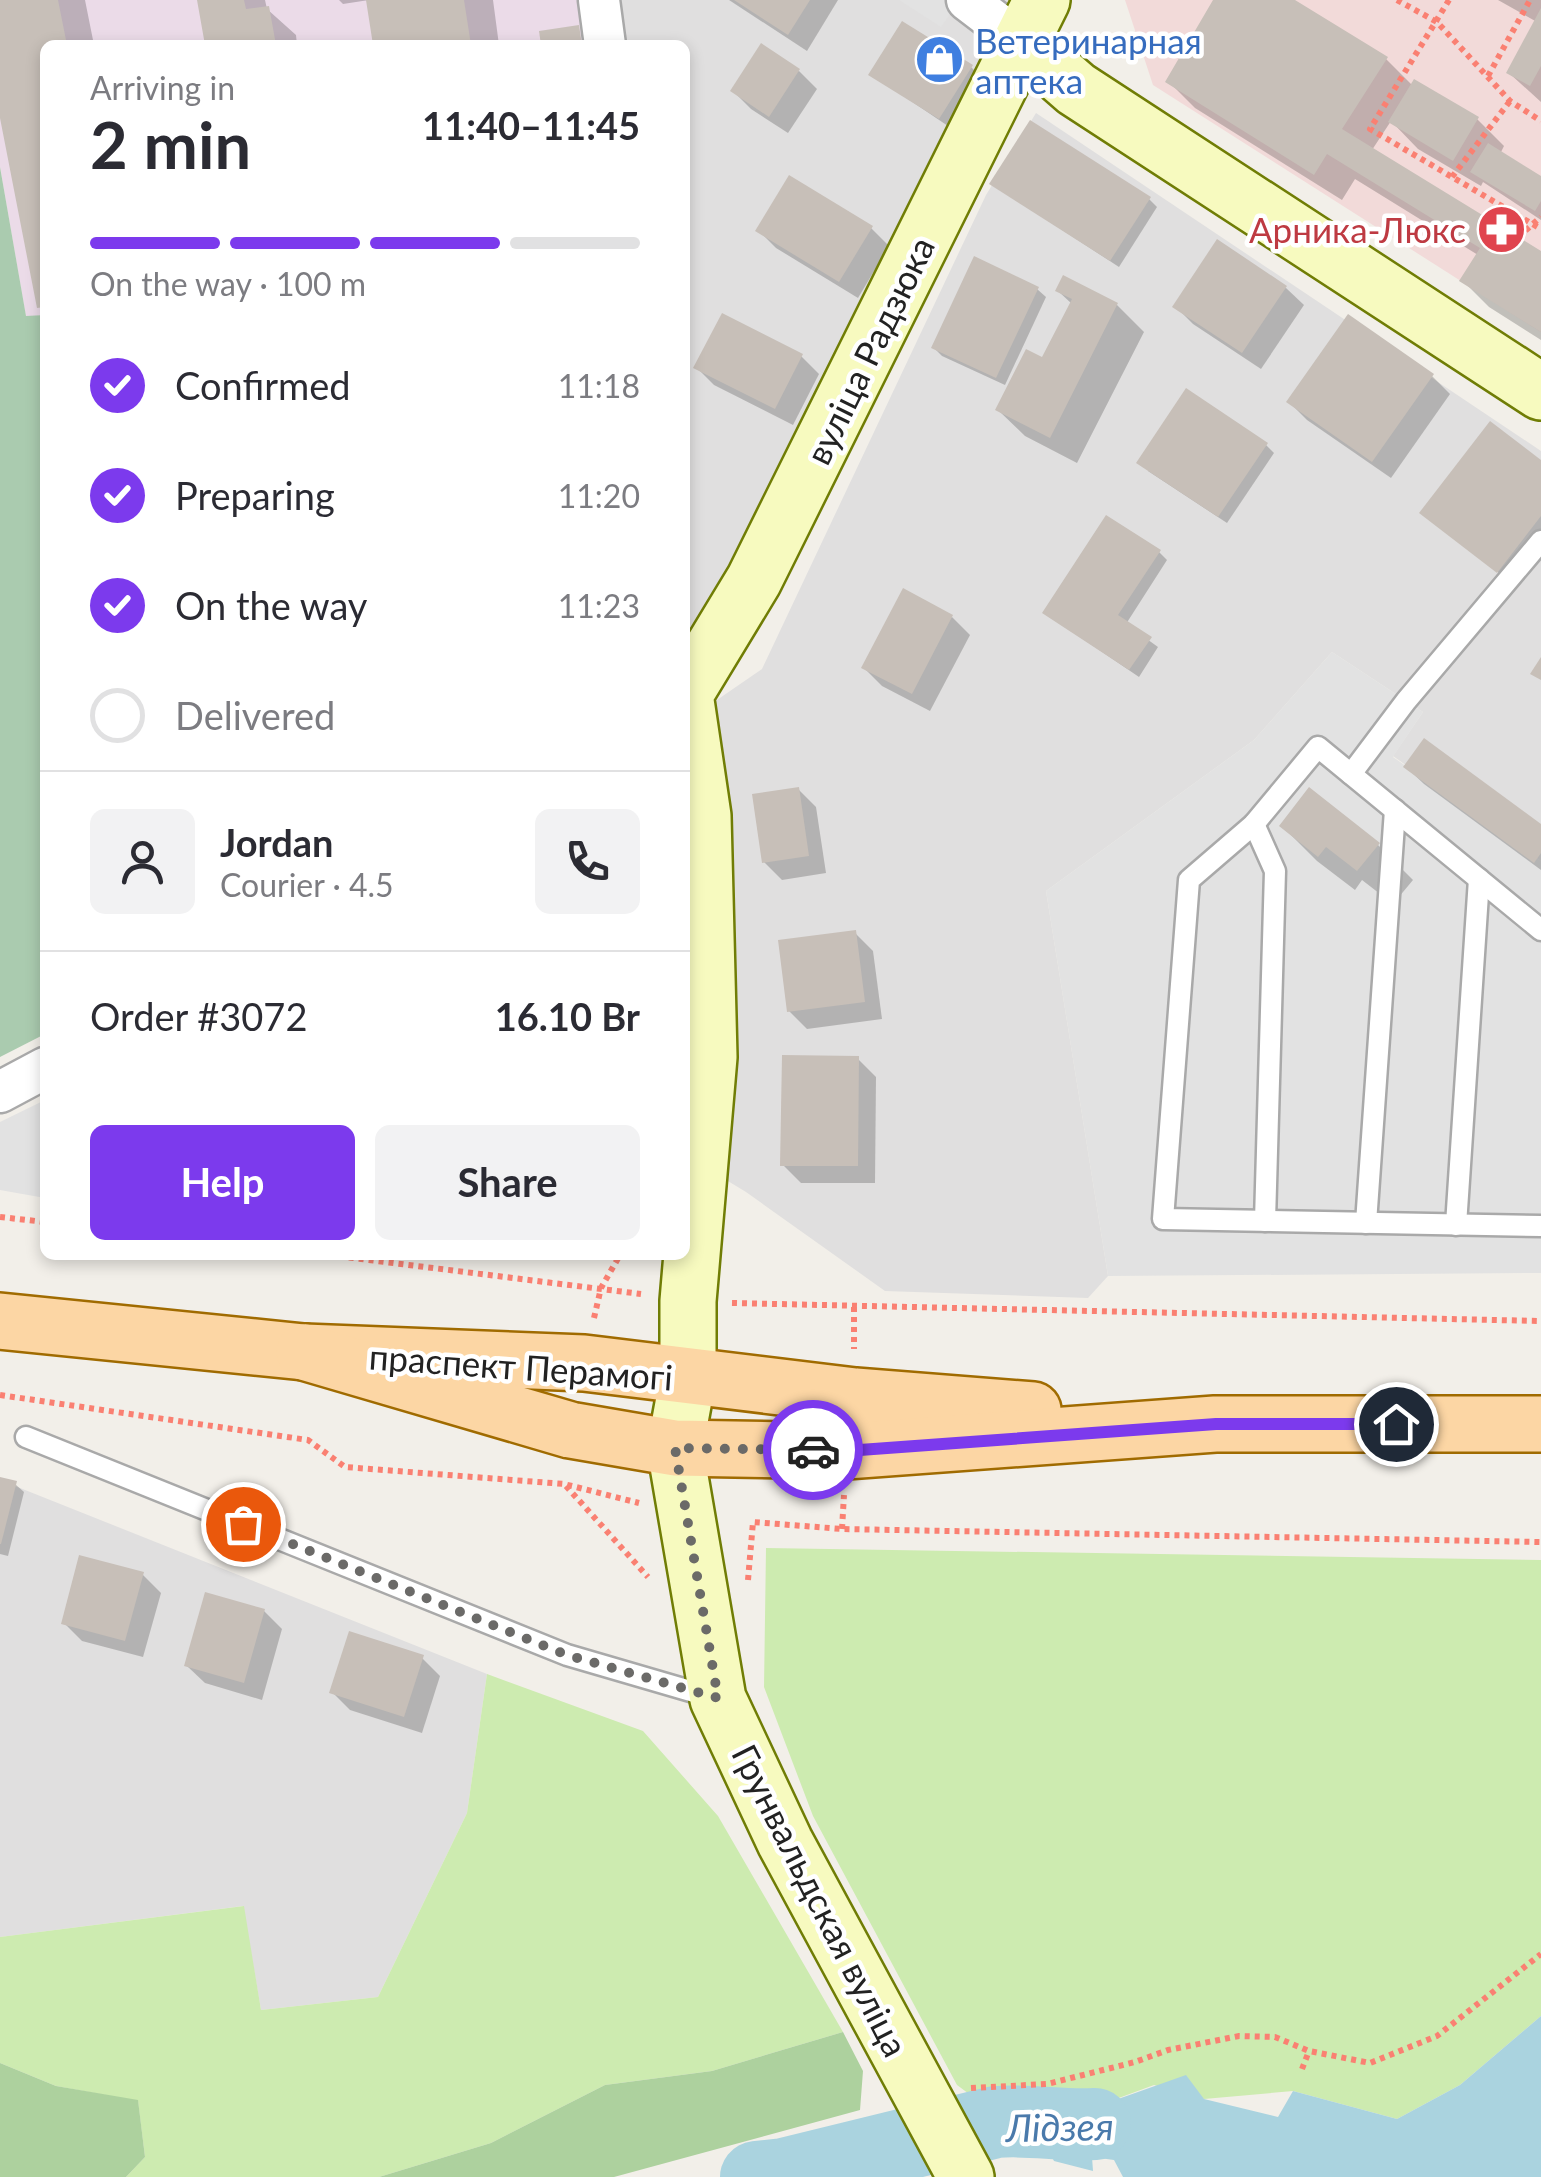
<!DOCTYPE html>
<html lang="en">
<head>
<meta charset="utf-8">
<style>
	:root { --surface:#fff; --page:#f2f2f3; --text:#2b2b33; --muted:#7c7c81; --line:#e1e1e2; --accent:#7c3aed }
	body { margin:0; font-family:Lato,sans-serif; background:var(--page); color:var(--text); height:100vh; display:flex; flex-direction:column; font-size:38px; white-space:nowrap }
	* { box-sizing:border-box; margin:0 }
	p { font-size:32px; color:var(--muted) }
	.icon { flex:none; width:55px; height:55px; fill:none; stroke:currentColor; stroke-width:2; stroke-linecap:round; stroke-linejoin:round }
	.map { position:relative; flex:1; overflow:hidden }
	.drawer { position:absolute; left:40px; top:40px; width:650px; height:1220px; display:flex; flex-direction:column; background:var(--surface); border-radius:15px; box-shadow:0 5px 15px #0003 }
	.drawer>* { flex:none }
	.pin { position:absolute; display:grid; place-items:center; width:85px; height:85px; color:#fff; margin:-42px; border:5px solid #fff; border-radius:50%; box-shadow:0 2px 10px #0007 }
	.courier { position:absolute; display:grid; place-items:center; width:100px; height:100px; margin:-50px; border:8px solid #7c3aed; border-radius:50%; background:#fff; color:#222; box-shadow:0 2px 12px #0007 }
	.head em { font-style:normal; font-weight:700 }
	.head div { display:flex; flex-direction:column-reverse }
	.head { display:flex; align-items:center; justify-content:space-between; height:170px; padding:0 50px }
	h1 { font-size:65px; font-weight:700; line-height:75px }
	.bar { display:grid; grid-template-columns:repeat(4,1fr); gap:15px 10px; align-content:center; height:120px; padding:0 50px }
	.bar i { height:12px; border-radius:8px; background:var(--line) }
	.bar .selected { background:var(--accent) }
	.bar p { grid-column:span 4 }
	.line { display:flex; align-items:center; gap:25px; padding:0 50px; border-top:2px solid var(--line) }
	.line div { flex:1 }
	.round { display:grid; place-items:center; flex:none; width:105px; height:105px; border-radius:15px; background:var(--page) }
	ol { padding:0 50px; list-style:none }
	li { display:flex; align-items:center; gap:30px; height:110px }
	li p { margin-inline-start:auto }
	li .icon { padding:10px; border-radius:50%; background:var(--accent); color:#fff; stroke-width:4 }
	li:last-child { color:var(--muted) }
	li i { width:55px; height:55px; border:5px solid var(--line); border-radius:50% }
	.cta { display:flex; gap:20px; margin-top:auto; padding:20px 50px }
	.cta a { flex:1; height:115px; border-radius:15px; background:var(--accent); color:#fff; font-size:40px; font-weight:700; line-height:115px; text-align:center }
	.cta a+a { background:var(--page); color:var(--text) }
	.map>svg:first-child { display:block }
	.residential { fill:#e0dfdf }
	.commercial { fill:#f2dad9 }
	.industrial { fill:#ebdbe8 }
	.grass { fill:#cdebb0 }
	.forest { fill:#add19e }
	.cemetery { fill:#aacbaf }
	.parking { fill:#e2e2e2 }
	.water { fill:#aad3df }
	.shadow { fill:#0003 }
	.lines { fill:none; stroke-linecap:round; stroke-linejoin:round }
	.river { stroke:#aad3df; stroke-width:72 }
	.building { fill:#c7bfb8 }
	.lane-casing { stroke:#a9a9a9; stroke-width:25 }
	.street-casing { stroke:#a9a9a9; stroke-width:45 }
	.secondary-casing { stroke:#707d05; stroke-width:60 }
	.primary-casing { stroke:#a06b00; stroke-width:60 }
	.path { stroke:#fa8072; stroke-width:6; stroke-dasharray:5 5; stroke-linecap:butt }
	.lane { stroke:#fff; stroke-width:20 }
	.street { stroke:#fff; stroke-width:40 }
	.secondary { stroke:#f7fabf; stroke-width:55 }
	.primary { stroke:#fcd6a4; stroke-width:55 }
	.done { stroke:#6b6a68; stroke-width:10; stroke-dasharray:0 18 }
	.route { stroke:#7c3aed; stroke-width:12 }
	.labels { text-anchor:middle; dominant-baseline:central; stroke-width:9; stroke-linejoin:round; paint-order:stroke }
	.shop-label { font-size:35px; fill:#366cbe; stroke:#fff; text-anchor:start }
	.health-label { font-size:35px; fill:#be3a42; stroke:#fff; text-anchor:end }
	.street-label { font-size:35px; fill:#222; stroke:#fff }
	.water-label { font-size:38px; font-style:italic; fill:#4a7aab; stroke:#fff }
</style>
</head>
<body>
<div class="map">
<svg width="1541" height="2177" viewBox="0 0 1541 2177">
	<rect width="100%" height="100%" fill="#f2efe9"/>
	<g class="residential">
		<path d="M598,0H1008L694,673L685,678V45H603Z"/>
		<path d="M1036,113L1541,451V861L1393,756L1423,712L1332,652L1254,740L1046,891L1108,1276L1088,1298L885,1291L746,1192L685,1155V722L762,669L986,195Z"/>
		<path d="M0,1480L487,1674L467,1813L378,1997L261,2010L243,1906L0,1937Z"/>
	</g>
	<path class="commercial" d="M1125,0H1541V332L1153,85Z"/>
	<path class="industrial" d="M0,0H598L603,45H45V315L26,317L0,167Z"/>
	<g class="grass">
		<path d="M766,1548L1541,1560V2016L1460,2085L1397,2119L1293,2091L1204,2099L1154,2085L1070,2116L988,2108L957,2085L813,1816L764,1687Z"/>
		<path d="M487,1674L643,1731L718,1816L843,2032L712,2071L605,2085L491,2143L379,2177H126L145,2157L138,2101L56,2086L0,2063V1937L244,1906L261,2010L378,1997L467,1813Z"/>
		<path d="M914,2164L920,2177H833L880,2165Z"/>
	</g>
	<g class="forest">
		<path d="M843,2032L863,2071L860,2110L614,2177H379L491,2143L605,2085L712,2071Z"/>
		<path d="M0,2063L56,2086L138,2100L145,2157L126,2177H0Z"/>
	</g>
	<path class="cemetery" d="M0,167L26,316L45,315V1034L0,1057Z"/>
	<g class="parking">
		<path d="M899,0H960L941,27Z"/>
		<path d="M1332,652L1423,712L1393,757L1541,861V1273L1108,1276L1046,891L1254,740Z"/>
		<path d="M45,1100V1198L0,1190V1122Z"/>
	</g>
	<path class="water" d="M1541,2016V2177H1123L1114,2160L1092,2157L1093,2171L1054,2161L1049,2151L1009,2147L988,2108L1070,2116L1186,2075L1204,2099L1278,2117L1293,2091L1397,2119L1460,2085Z"/>
	<g class="shadow">
		<path d="M0,0H85L94,45H45V312L40,307L0,105Z"/>
		<path d="M200,0H265L267,9L296,35L297,45H207Z"/>
		<path d="M339,0H493L499,45H375L369,0L343,4Z"/>
		<path d="M729,0H838L807,51Z"/>
		<path d="M1216,0H1289L1386,59L1413,86L1477,119L1504,146L1500,154L1541,178V220L1483,182L1481,186L1418,149L1391,121L1372,150L1541,255V340L1489,307L1462,280L1478,255L1355,179L1342,200L1195,108L1168,81Z"/>
		<path d="M1498,0H1541V102L1509,73L1537,22Z"/>
		<path d="M971,67L980,76L948,126L871,74Z"/>
		<path d="M799,71L817,89L788,133L751,109L733,91Z"/>
		<path d="M992,184L1149,199L1157,207L1119,267Z"/>
		<path d="M871,228L889,246L858,298L776,248L758,230Z"/>
		<path d="M1286,288L1304,305L1261,369L1193,324L1175,306Z"/>
		<path d="M1037,289L1046,297L1005,385L942,356L934,348Z"/>
		<path d="M1058,291L1117,305L1144,332L1077,463L1025,436L998,410L1043,360L1072,304Z"/>
		<path d="M801,356L819,374L793,425L714,385L696,367Z"/>
		<path d="M1432,376L1450,394L1391,478L1307,420L1289,402Z"/>
		<path d="M1266,445L1274,453L1227,523L1148,471Z"/>
		<path d="M1541,463V535L1507,579L1431,521Z"/>
		<path d="M1159,552L1167,560L1126,624L1158,647L1139,677L1045,613Z"/>
		<path d="M952,617L970,635L930,711L882,686L864,668Z"/>
		<path d="M1406,767L1541,827V870L1424,784Z"/>
		<path d="M798,789L816,807L826,873L782,880L764,862Z"/>
		<path d="M1282,826L1378,845L1413,880L1393,904L1362,880L1355,890L1317,861Z"/>
		<path d="M855,933L873,951L882,1019L807,1029L789,1011Z"/>
		<path d="M858,1059L876,1077L875,1183H801L783,1165Z"/>
		<path d="M0,1480L15,1484L24,1492L8,1556L0,1554Z"/>
		<path d="M143,1575L161,1593L143,1657L82,1641L64,1623Z"/>
		<path d="M264,1611L282,1629L262,1700L205,1683L187,1666Z"/>
		<path d="M422,1658L440,1676L422,1733L350,1710L332,1692Z"/>
	</g>
	<g class="lines">
		<path class="river" d="M756,2177L784,2174L996,2122C1031,2119 1060,2126 1095,2124"/>
	</g>
	<g class="building">
		<path d="M0,0H58L67,45H45V307L37,308L0,118Z"/>
		<path d="M197,0H244L246,9L269,6L276,45H205Z"/>
		<path d="M366,0H464L471,45H373Z"/>
		<path d="M734,0H810L788,35Z"/>
		<path d="M1213,0H1295L1388,57L1342,129L1541,251V332L1459,281L1480,248L1327,154L1314,175L1165,82Z"/>
		<path d="M1541,8V66L1530,86L1506,73Z"/>
		<path d="M902,21L973,65L939,119L868,75Z"/>
		<path d="M579,25L582,45H541L539,31Z"/>
		<path d="M761,43L800,69L769,117L730,91Z"/>
		<path d="M1414,79L1479,117L1453,161L1388,122Z"/>
		<path d="M1030,120L1151,197L1110,261L989,184Z"/>
		<path d="M1488,143L1541,176V201L1535,211L1470,172Z"/>
		<path d="M789,175L873,226L839,282L755,231Z"/>
		<path d="M1217,239L1287,286L1242,353L1172,307Z"/>
		<path d="M974,256L1039,287L996,378L931,348Z"/>
		<path d="M1063,275L1118,303L1050,438L995,410L1026,349L1042,357L1072,299L1055,291Z"/>
		<path d="M722,313L803,354L775,409L693,368Z"/>
		<path d="M1348,314L1434,374L1372,462L1286,402Z"/>
		<path d="M1186,388L1268,443L1218,517L1136,463Z"/>
		<path d="M1490,421L1541,460V516L1497,573L1419,513Z"/>
		<path d="M1106,515L1161,550L1118,615L1152,637L1129,670L1042,613Z"/>
		<path d="M903,588L953,615L912,694L861,668Z"/>
		<path d="M1541,657V680L1530,674Z"/>
		<path d="M1424,738L1541,824V853L1534,863L1403,767Z"/>
		<path d="M799,787L809,856L762,863L752,794Z"/>
		<path d="M1309,787L1380,843L1357,871L1326,847L1318,857L1279,826Z"/>
		<path d="M856,930L865,1002L787,1012L778,940Z"/>
		<path d="M782,1055L859,1056L858,1166H780Z"/>
		<path d="M0,1477L17,1481L1,1544H0Z"/>
		<path d="M79,1555L144,1572L125,1641L61,1624Z"/>
		<path d="M205,1592L265,1609L244,1683L184,1666Z"/>
		<path d="M349,1631L424,1655L404,1717L329,1693Z"/>
	</g>
	<g class="lines">
		<defs>
			<g id="lane">
				<path d="M1351,774L1406,701L1541,541"/>
				<path d="M1254,824L1275,871L1265,1221"/>
				<path d="M1541,930L1318,747L1254,824L1189,880L1163,1219L1541,1226"/>
				<path d="M1366,1223L1395,810"/>
				<path d="M1456,1225L1479,879"/>
				<path d="M26,1437L567,1655L711,1697"/>
			</g>
			<g id="street">
				<path d="M599,0L605,45"/>
				<path d="M967,0L1022,42"/>
				<path d="M0,1092L45,1068"/>
			</g>
			<g id="secondary">
				<path d="M1022,42L1076,89L1541,392"/>
				<path d="M966,2177L785,1842L718,1699L675,1448L688,1377V1301L709,1057L703,816L685,694L754,580L1042,0"/>
			</g>
			<g id="primary">
				<path d="M0,1321L304,1352L584,1363L855,1396L1033,1410"/>
				<path d="M304,1352L570,1430L675,1448L846,1451L1215,1424H1541"/>
			</g>
		</defs>
		<use href="#lane" class="lane-casing"/>
		<use href="#street" class="street-casing"/>
		<use href="#secondary" class="secondary-casing"/>
		<use href="#primary" class="primary-casing"/>
		<g class="path">
			<path d="M1397,0L1437,22L1510,101L1541,121"/>
			<path d="M1449,0L1370,129L1541,229"/>
			<path d="M1488,76L1530,0"/>
			<path d="M1452,177L1510,101"/>
			<path d="M1518,237L1541,217"/>
			<path d="M0,1217L45,1222"/>
			<path d="M329,1255L641,1294"/>
			<path d="M732,1303L1541,1321"/>
			<path d="M854,1307V1349"/>
			<path d="M594,1318L601,1288L620,1255"/>
			<path d="M0,1395L308,1440L345,1467L564,1484L639,1503"/>
			<path d="M566,1486L648,1577"/>
			<path d="M842,1529L844,1495"/>
			<path d="M748,1580L753,1522L842,1529L1541,1542"/>
			<path d="M1302,2069L1309,2051"/>
			<path d="M971,2088L1047,2084L1135,2062L1168,2050L1239,2036L1275,2037L1309,2051L1370,2063L1437,2036L1541,1954"/>
		</g>
		<use href="#lane" class="lane"/>
		<use href="#street" class="street"/>
		<use href="#secondary" class="secondary"/>
		<use href="#primary" class="primary"/>
	</g>
	<g class="lines">
		<path class="done" d="M243,1524L567,1655L718,1698L675,1448L813,1450"/>
		<path class="route" d="M813,1450L846,1451L1216,1424H1396"/>
	</g>
	<defs>
		<symbol id="shop-disc" viewBox="-11 -11 22 22"><circle r="9.5" fill="#3f7fe0" stroke="#fff"/><path d="M-5-2.5h2.3a2.7 3.5 0 0 1 5.4 0H5L5.5 6h-11ZM-1.5-2.5h3a1.5 2.3 0 0 0-3 0Z" fill="#fff"/></symbol>
		<symbol id="pharmacy-disc" viewBox="-11 -11 22 22"><circle r="9.5" fill="#e0444e" stroke="#fff"/><path d="M-2-6h4v4h4v4h-4v4h-4v-4h-4v-4h4Z" fill="#fff"/></symbol>
	</defs>
	<g fill-rule="evenodd">
		<use href="#shop-disc" x="912" y="32" width="55" height="55"/>
		<use href="#pharmacy-disc" x="1474" y="202" width="55" height="55"/>
	</g>
	<g class="labels">
		<g class="shop-label">
			<text x="975" y="40">Ветеринарная<tspan x="975" dy="40">аптека</tspan></text>
		</g>
		<g class="health-label">
			<text x="1466" y="229">Арника-Люкс</text>
		</g>
		<g class="street-label">
			<text transform="translate(869 350) rotate(-64)">вуліца Радзюка</text>
			<text transform="translate(521 1366) rotate(4)">праспект Перамогі</text>
			<text transform="translate(821 1900) rotate(63)">Грунвальдская вуліца</text>
		</g>
		<g class="water-label">
			<text transform="translate(1060 2126) rotate(-1)">Лідзея</text>
		</g>
	</g>
</svg>
<div class="pin" style="left:243px;top:1524px;background:#ea580c"><svg class="icon" aria-label="bag" viewBox="0 0 24 24"><path d="M5 8h14l-1 12H6zM9 8a3 3 0 0 1 6 0"/></svg></div>
<div class="pin" style="left:1396px;top:1424px;background:#1f2937"><svg class="icon" aria-label="home" viewBox="0 0 24 24"><path d="M3 11l9-7 9 7M6 9v11h12V9"/></svg></div>
<div class="courier" style="left:813px;top:1450px"><svg class="icon" aria-label="car" viewBox="0 0 24 24"><path d="M5 17H2v-5l4-1 3-4h7l3 4 3 1v5h-3M9 17h6M6 11h13"/><circle cx="7" cy="17" r="2"/><circle cx="17" cy="17" r="2"/></svg></div>
<section class="drawer">
<div class="head"><div><h1>2 min</h1><p>Arriving in</p></div><em>11:40–11:45</em></div>
<div class="bar"><i class="selected"></i><i class="selected"></i><i class="selected"></i><i></i><p>On the way · 100 m</p></div>
<ol>
<li><svg class="icon" aria-label="check" viewBox="0 0 24 24"><path d="M5 12l5 5 9-10"/></svg>Confirmed<p>11:18</p></li>
<li><svg class="icon" aria-label="check" viewBox="0 0 24 24"><path d="M5 12l5 5 9-10"/></svg>Preparing<p>11:20</p></li>
<li><svg class="icon" aria-label="check" viewBox="0 0 24 24"><path d="M5 12l5 5 9-10"/></svg>On the way<p>11:23</p></li>
<li><i></i>Delivered</li>
</ol>
<div class="line" style="height:180px"><a class="round"><svg class="icon" aria-label="person" viewBox="0 0 24 24"><circle cx="12" cy="8" r="4"/><path d="M4 21q1-7 8-7t8 7"/></svg></a><div><b>Jordan</b><p>Courier · 4.5</p></div><a class="round"><svg class="icon" aria-label="phone" viewBox="0 0 24 24"><path d="M5 4h4l2 5-3 2q2 4 5 5l2-3 5 2v4C11 20 4 13 5 4z"/></svg></a></div>
<div class="line" style="height:130px"><div>Order #3072</div><b>16.10 Br</b></div>
<div class="cta"><a>Help</a><a>Share</a></div>
</section>
</div>
</body>
</html>
